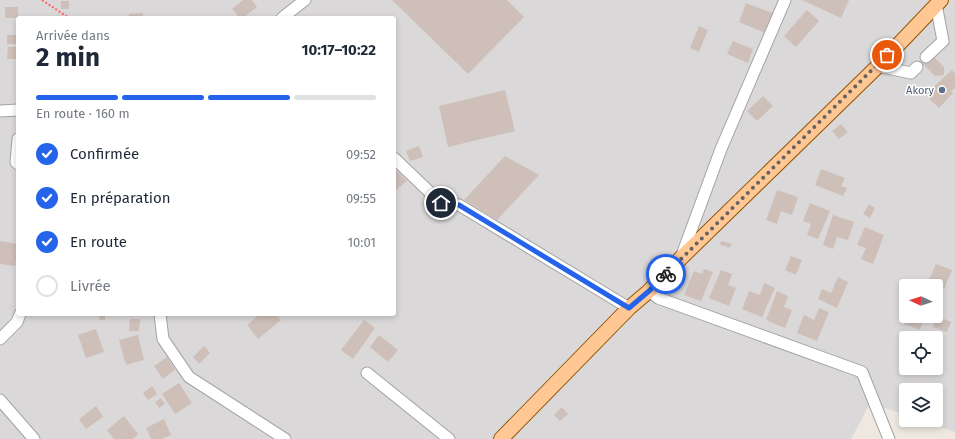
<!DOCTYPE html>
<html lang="fr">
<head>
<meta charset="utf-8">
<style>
	:root { --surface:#fff; --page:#f2f2f3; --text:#1f2937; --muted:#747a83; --line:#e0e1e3; --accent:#2563eb }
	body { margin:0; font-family:"Fira Sans",sans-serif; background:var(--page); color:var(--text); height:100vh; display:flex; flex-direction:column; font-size:15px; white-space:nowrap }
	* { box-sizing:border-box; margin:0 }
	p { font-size:13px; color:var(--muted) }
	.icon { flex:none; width:22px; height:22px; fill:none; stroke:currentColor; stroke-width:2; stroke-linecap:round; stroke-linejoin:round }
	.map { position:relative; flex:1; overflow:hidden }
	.side { position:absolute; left:16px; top:16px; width:380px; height:300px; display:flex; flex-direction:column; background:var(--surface); border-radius:4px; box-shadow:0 2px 6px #0003 }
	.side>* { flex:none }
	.needle { width:26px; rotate:273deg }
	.buttons { position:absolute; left:899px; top:279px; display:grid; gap:8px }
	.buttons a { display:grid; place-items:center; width:44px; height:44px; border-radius:4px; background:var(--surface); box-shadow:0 2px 6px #0003; font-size:20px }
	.pin { position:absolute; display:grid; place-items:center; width:34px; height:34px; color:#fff; margin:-17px; border:2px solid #fff; border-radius:50%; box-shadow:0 1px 4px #0007 }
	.courier { position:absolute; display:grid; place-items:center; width:40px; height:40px; margin:-20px; border:3px solid #2563eb; border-radius:50%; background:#fff; color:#222; box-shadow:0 1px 5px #0007 }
	.overview em { font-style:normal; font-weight:700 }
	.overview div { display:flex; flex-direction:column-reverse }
	.overview { display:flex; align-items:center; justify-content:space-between; height:68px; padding:0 20px }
	h1 { font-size:26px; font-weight:700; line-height:30px }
	.bar { display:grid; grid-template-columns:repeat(4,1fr); gap:6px 4px; align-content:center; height:48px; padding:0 20px }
	.bar i { height:5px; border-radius:3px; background:var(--line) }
	.bar .active { background:var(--accent) }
	.bar p { grid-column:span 4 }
	ol { padding:0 20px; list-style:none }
	li { display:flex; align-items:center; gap:12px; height:44px }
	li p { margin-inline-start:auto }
	li .icon { padding:4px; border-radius:50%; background:var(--accent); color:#fff; stroke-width:4 }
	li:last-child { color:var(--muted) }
	li i { width:22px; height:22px; border:2px solid var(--line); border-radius:50% }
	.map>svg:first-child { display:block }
	.residential { fill:#dad8d9; fill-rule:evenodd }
	.building { fill:#cec0b9 }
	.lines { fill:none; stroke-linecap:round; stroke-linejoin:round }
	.minor-casing { stroke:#a3a3a3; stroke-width:13 }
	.major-casing { stroke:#935500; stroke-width:16 }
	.path { stroke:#ff6260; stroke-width:2; stroke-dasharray:2 2; stroke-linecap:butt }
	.minor { stroke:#fff; stroke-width:11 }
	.major { stroke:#ffc794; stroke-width:14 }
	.done { stroke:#666361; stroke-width:4; stroke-dasharray:0 7.2 }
	.route { stroke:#2563eb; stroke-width:5 }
	.service-dot { fill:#5c6f8a; stroke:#fff; stroke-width:1.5 }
	.labels { text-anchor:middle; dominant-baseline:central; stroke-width:3; stroke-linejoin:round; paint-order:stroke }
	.service-label { font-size:11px; fill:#4e5e75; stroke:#fff; text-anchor:end }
</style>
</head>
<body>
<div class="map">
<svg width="955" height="439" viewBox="0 0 955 439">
	<rect width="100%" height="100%" fill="#eee8e0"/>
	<path class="residential" d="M0,0H955V432L920,420H936V390H906V415L870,403L851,439H0ZM18,18H394V314H18ZM906,286H936V316H906ZM906,338H936V368H906Z"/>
	<g class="building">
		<path d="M243,0H252L257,7L243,18H240L232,9Z"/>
		<path d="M392,0H507L524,17L468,74Z"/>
		<path d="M802,0H849L841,18Z"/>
		<rect x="61" y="1" width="8" height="8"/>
		<path d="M746,3L773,13L765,33L739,22Z"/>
		<rect x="5" y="7" width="13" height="11"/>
		<path d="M807,10L819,21L796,47L784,36Z"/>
		<path d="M143,13V18H129V14Z"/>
		<path d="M699,26L708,30L699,52L690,48Z"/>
		<rect x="7" y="35" width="11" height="9"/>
		<path d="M733,41L753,49L748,63L727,54Z"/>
		<path d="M8,47H18V59H7Z"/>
		<path d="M930,53L944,67V75L935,76L921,62L923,54Z"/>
		<path d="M952,70L955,74V88L951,91L953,93L939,108L925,95Z"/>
		<path d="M505,90L515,131L448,147L439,106Z"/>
		<path d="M763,96L773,106L757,121L747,111Z"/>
		<path d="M841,124L848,132L839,139L832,131Z"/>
		<path d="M419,146L423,157L410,161L406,151Z"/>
		<path d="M505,156L539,175L497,220L464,200Z"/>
		<path d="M821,169L845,178L841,186L847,188L843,196L815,185Z"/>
		<path d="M397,171L407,181L396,190L394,188V173Z"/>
		<path d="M777,190L798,197L792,215L781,211L777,224L766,220Z"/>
		<path d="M810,203L830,211L818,239L807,235L811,224L803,221Z"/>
		<path d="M869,204L875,208L870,218L863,214Z"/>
		<path d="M833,215L854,222L848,240L837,237L833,249L823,245Z"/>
		<path d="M865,227L884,235L873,264L861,259L866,248L857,245Z"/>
		<path d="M0,241L18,244L15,266L0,264Z"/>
		<path d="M722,241L732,244L730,248L719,244Z"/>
		<path d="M791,256L802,260L796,275L785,270Z"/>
		<path d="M936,264L952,270L944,289L928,282Z"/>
		<path d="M704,269L713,272L701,301L684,295L694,271L702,274Z"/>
		<path d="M721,270L732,274L728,285L736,288L729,306L709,298Z"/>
		<path d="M838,277L848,282L837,308L818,299L822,289L831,293Z"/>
		<path d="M764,283L775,288L762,317L742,309L749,291L760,295Z"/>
		<path d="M777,291L788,296L784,307L792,310L785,328L766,320Z"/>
		<path d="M819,308L829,312L817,341L797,333L804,315L814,320Z"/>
		<path d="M100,314H105V320H99Z"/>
		<path d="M260,314H275L281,320L258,339L247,325Z"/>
		<path d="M907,316L923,322L920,330L904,324Z"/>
		<path d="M937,316L951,322L947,332L933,327Z"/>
		<path d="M130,319H140L139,331H129Z"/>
		<path d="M364,320L375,328L353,359L341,350Z"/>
		<path d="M96,329L104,352L86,358L78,335Z"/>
		<path d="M138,335L144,360L126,365L119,340Z"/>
		<path d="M379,335L398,350L388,362L370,347Z"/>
		<path d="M204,346L210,353L199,364L193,357Z"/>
		<path d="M167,357L175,370L163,379L154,366Z"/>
		<path d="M179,383L192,403L175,414L162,394Z"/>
		<path d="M152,386L157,394L148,400L143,393Z"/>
		<path d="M161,398L165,404L159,408L155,402Z"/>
		<path d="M96,406L103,417L86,429L79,419Z"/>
		<path d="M562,407L568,414L560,421L554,415Z"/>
		<path d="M124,416L138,434L133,439H114L107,430Z"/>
		<path d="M164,419L171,435L162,439H151L146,428Z"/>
	</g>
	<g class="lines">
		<defs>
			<g id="minor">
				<path d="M282,18L305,0"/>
				<path d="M926,57L943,41L936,4"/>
				<path d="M878,66L911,73L917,67"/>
				<path d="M0,111L18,110"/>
				<path d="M18,139L16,162L18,164"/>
				<path d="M394,158L441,203L459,205L629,308"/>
				<path d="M682,255L721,149L785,0"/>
				<path d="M649,291L658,298L862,372L889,439"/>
				<path d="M160,314L163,339L189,377L285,439"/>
				<path d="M0,339L17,322L20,314"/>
				<path d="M367,373L449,439"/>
				<path d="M0,400L34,439"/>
			</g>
			<path id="major" d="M501,439L629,308L649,291L682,257L878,66L941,0"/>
		</defs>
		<use href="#minor" class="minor-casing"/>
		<use href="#major" class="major-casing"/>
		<path class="path" d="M42,0L69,18"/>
		<use href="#minor" class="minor"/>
		<use href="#major" class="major"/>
	</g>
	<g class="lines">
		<path class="done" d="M666,274L887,55"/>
		<path class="route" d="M441,203L459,205L629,308L649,291L666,274"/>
	</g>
	<circle class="service-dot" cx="942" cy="90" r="4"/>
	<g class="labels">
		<g class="service-label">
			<text x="934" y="90">Akory</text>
		</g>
	</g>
</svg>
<div class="buttons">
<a><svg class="needle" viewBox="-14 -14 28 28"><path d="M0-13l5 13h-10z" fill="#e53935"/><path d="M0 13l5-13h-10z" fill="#747a83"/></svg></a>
<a><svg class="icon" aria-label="locate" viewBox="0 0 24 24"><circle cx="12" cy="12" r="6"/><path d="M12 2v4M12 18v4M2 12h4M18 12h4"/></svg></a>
<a><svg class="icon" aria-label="layers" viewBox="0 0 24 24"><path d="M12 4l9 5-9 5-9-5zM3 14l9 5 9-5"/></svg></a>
</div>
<div class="pin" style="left:887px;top:55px;background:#ea580c"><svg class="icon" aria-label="bag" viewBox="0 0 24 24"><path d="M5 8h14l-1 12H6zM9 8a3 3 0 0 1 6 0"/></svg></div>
<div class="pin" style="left:441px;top:203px;background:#1f2937"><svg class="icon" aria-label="home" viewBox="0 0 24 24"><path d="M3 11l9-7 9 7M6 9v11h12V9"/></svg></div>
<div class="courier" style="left:666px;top:274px"><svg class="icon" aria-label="bike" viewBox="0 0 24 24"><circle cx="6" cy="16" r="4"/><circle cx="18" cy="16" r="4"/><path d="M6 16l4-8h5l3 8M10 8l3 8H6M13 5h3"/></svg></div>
<section class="side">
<div class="overview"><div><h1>2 min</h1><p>Arrivée dans</p></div><em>10:17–10:22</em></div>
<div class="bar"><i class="active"></i><i class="active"></i><i class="active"></i><i></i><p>En route · 160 m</p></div>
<ol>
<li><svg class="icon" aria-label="check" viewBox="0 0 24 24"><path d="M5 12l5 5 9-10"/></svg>Confirmée<p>09:52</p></li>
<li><svg class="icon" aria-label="check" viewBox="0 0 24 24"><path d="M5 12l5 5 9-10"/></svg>En préparation<p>09:55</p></li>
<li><svg class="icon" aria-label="check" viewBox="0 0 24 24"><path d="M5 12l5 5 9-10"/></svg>En route<p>10:01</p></li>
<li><i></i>Livrée</li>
</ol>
</section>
</div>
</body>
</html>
